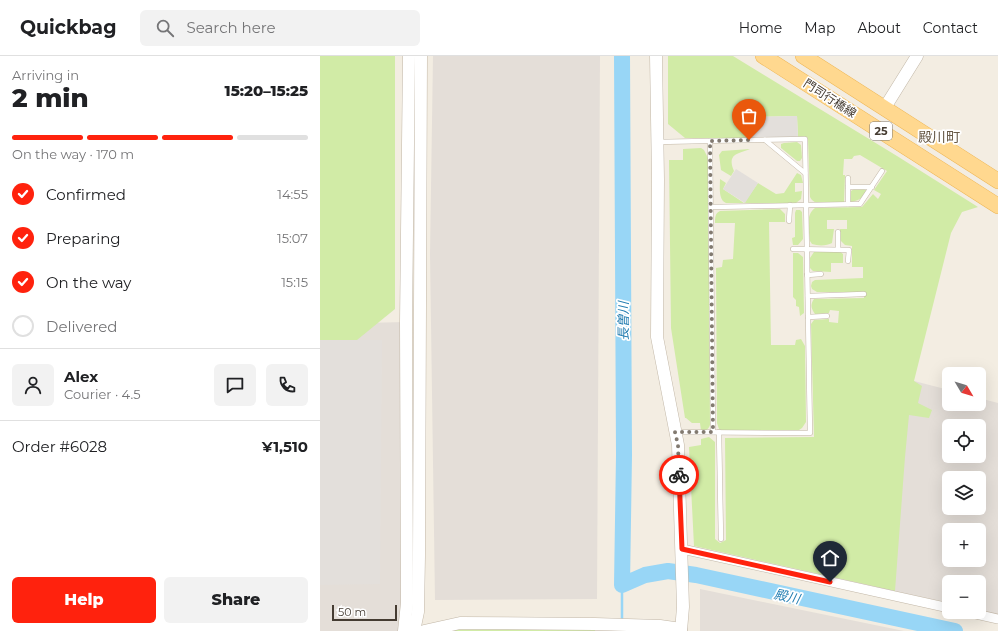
<!DOCTYPE html>
<html lang="en">
<head>
<meta charset="utf-8">
<style>
	:root { --surface:#fff; --page:#f2f2f2; --text:#202124; --muted:#757577; --line:#e0e0e0; --accent:#ff220d }
	body { margin:0; font-family:Montserrat,"Noto Sans JP",sans-serif; background:var(--page); color:var(--text); height:100vh; display:flex; flex-direction:column; font-size:15px; white-space:nowrap }
	* { box-sizing:border-box; margin:0 }
	p { font-size:13px; color:var(--muted) }
	.icon { flex:none; width:22px; height:22px; fill:none; stroke:currentColor; stroke-width:2; stroke-linecap:round; stroke-linejoin:round }
	.map { position:relative; flex:1; overflow:hidden }
	.side { display:flex; flex-direction:column; background:var(--surface); width:320px }
	.side>* { flex:none }
	.needle { width:26px; rotate:128deg }
	.tools { position:absolute; left:622px; top:311px; display:grid; gap:8px }
	.tools a { display:grid; place-items:center; width:44px; height:44px; border-radius:6px; background:var(--surface); box-shadow:0 4px 16px #0002; font-size:20px }
	.scale { position:absolute; left:12px; bottom:10px; width:65px; box-sizing:border-box; padding-left:4px; border:2px solid #453c32; border-top:0; font-size:11px; line-height:14px; white-space:nowrap; color:#453c32; -webkit-text-stroke:3px #fff; paint-order:stroke }
	.pin { position:absolute; display:grid; place-items:center; width:34px; height:34px; color:#fff; margin:-41px -17px; border-radius:50% 50% 50% 0; rotate:-45deg; box-shadow:0 0 4px #0007 }
	.pin .icon { rotate:45deg }
	.courier { position:absolute; display:grid; place-items:center; width:40px; height:40px; margin:-20px; border:3px solid #ff220d; border-radius:50%; background:#fff; color:#222; box-shadow:0 1px 5px #0007 }
	.summary em { font-style:normal; font-weight:800 }
	.summary div { display:flex; flex-direction:column-reverse }
	.summary { display:flex; align-items:center; justify-content:space-between; height:68px; padding:0 12px }
	h1 { font-size:26px; font-weight:800; line-height:30px }
	.bar { display:grid; grid-template-columns:repeat(4,1fr); gap:6px 4px; align-content:center; height:48px; padding:0 12px }
	.bar i { height:5px; border-radius:3px; background:var(--line) }
	.bar .active { background:var(--accent) }
	.bar p { grid-column:span 4 }
	.line { display:flex; align-items:center; gap:10px; padding:0 12px; border-top:1px solid var(--line) }
	.line div { flex:1 }
	.round { display:grid; place-items:center; flex:none; width:42px; height:42px; border-radius:6px; background:var(--page) }
	ol { padding:0 12px; list-style:none }
	li { display:flex; align-items:center; gap:12px; height:44px }
	li p { margin-inline-start:auto }
	li .icon { padding:4px; border-radius:50%; background:var(--accent); color:#fff; stroke-width:4 }
	li:last-child { color:var(--muted) }
	li i { width:22px; height:22px; border:2px solid var(--line); border-radius:50% }
	.button { display:flex; gap:8px; margin-top:auto; padding:8px 12px }
	.button a { flex:1; height:46px; border-radius:6px; background:var(--accent); color:#fff; font-size:16px; font-weight:800; line-height:46px; text-align:center }
	.button a+a { background:var(--page); color:var(--text) }
	header { display:flex; align-items:center; gap:24px; box-sizing:border-box; height:56px; padding:0 20px; background:var(--surface); border-bottom:1px solid var(--line) }
	header strong { font-size:19px }
	nav { display:flex; gap:22px; margin-inline-start:auto; font-size:14px }
	.search { width:280px; height:36px; background:var(--page); display:flex; align-items:center; gap:10px; box-sizing:border-box; padding:0 14px; border-radius:6px; color:var(--muted); font-size:15px }
	main { display:flex; flex:1; min-height:0 }
	.map>svg:first-child { display:block }
	.industrial { fill:#e4ded8; fill-rule:evenodd }
	.green { fill:#d1eba6 }
	.parking { fill:#e3dfdb }
	.lines { fill:none; stroke-linecap:round; stroke-linejoin:round }
	.stream { stroke:#98d6f6; stroke-width:2.5 }
	.river { stroke:#98d6f6; stroke-width:16 }
	.service-casing { stroke:#c2b7a7; stroke-width:5.5 }
	.minor-casing { stroke:#c2b7a7; stroke-width:10 }
	.tertiary-casing { stroke:#c2b7a7; stroke-width:13 }
	.primary-casing { stroke:#eeb655; stroke-width:16 }
	.service { stroke:#fff; stroke-width:4.5 }
	.minor { stroke:#fff; stroke-width:9 }
	.tertiary { stroke:#fff; stroke-width:12 }
	.primary { stroke:#ffd88f; stroke-width:15 }
	.done { stroke:#827a70; stroke-width:4; stroke-dasharray:0 7.2 }
	.route { stroke:#ff220d; stroke-width:5 }
	.labels { text-anchor:middle; dominant-baseline:central; stroke-width:3.5; stroke-linejoin:round; paint-order:stroke }
	.shield { fill:#fff; stroke:#7d7670; stroke-width:1 }
	.shield-label { font-size:11px; font-weight:bold; fill:#453c32 }
	.street-label { font-size:12px; fill:#453c32; stroke:#fff }
	.water-label { font-size:13px; font-style:italic; fill:#227db1; stroke:#fff }
	.quarter-label { font-size:14px; fill:#685a48; stroke:#fff }
</style>
</head>
<body>
<header>
<strong>Quickbag</strong>
<div class="search"><svg class="icon" aria-label="search" viewBox="0 0 24 24"><circle cx="10" cy="10" r="6"/><path d="M15 15l6 6"/></svg>Search here</div>
<nav><a>Home</a><a>Map</a><a>About</a><a>Contact</a></nav>
</header>
<main>
<section class="side">
<div class="summary"><div><h1>2 min</h1><p>Arriving in</p></div><em>15:20–15:25</em></div>
<div class="bar"><i class="active"></i><i class="active"></i><i class="active"></i><i></i><p>On the way · 170 m</p></div>
<ol>
<li><svg class="icon" aria-label="check" viewBox="0 0 24 24"><path d="M5 12l5 5 9-10"/></svg>Confirmed<p>14:55</p></li>
<li><svg class="icon" aria-label="check" viewBox="0 0 24 24"><path d="M5 12l5 5 9-10"/></svg>Preparing<p>15:07</p></li>
<li><svg class="icon" aria-label="check" viewBox="0 0 24 24"><path d="M5 12l5 5 9-10"/></svg>On the way<p>15:15</p></li>
<li><i></i>Delivered</li>
</ol>
<div class="line" style="height:72px"><a class="round"><svg class="icon" aria-label="person" viewBox="0 0 24 24"><circle cx="12" cy="8" r="4"/><path d="M4 21q1-7 8-7t8 7"/></svg></a><div><b>Alex</b><p>Courier · 4.5</p></div><a class="round"><svg class="icon" aria-label="chat" viewBox="0 0 24 24"><path d="M4 5h16v11H9l-5 4z"/></svg></a><a class="round"><svg class="icon" aria-label="phone" viewBox="0 0 24 24"><path d="M5 4h4l2 5-3 2q2 4 5 5l2-3 5 2v4C11 20 4 13 5 4z"/></svg></a></div>
<div class="line" style="height:52px"><div>Order #6028</div><b>¥1,510</b></div>
<div class="button"><a>Help</a><a>Share</a></div>
</section>
<div class="map">
<svg width="678" height="575" viewBox="0 0 678 575">
	<rect width="100%" height="100%" fill="#f3ede2"/>
	<g class="industrial">
		<path d="M113,0H280L277,543L115,544L110,198Z"/>
		<path d="M86,266L84,575H0V268Z"/>
		<path d="M572,318L594,325L629,334V348H659V342L678,347V558L659,554V526H629V547L556,531ZM629,370H659V400H629ZM629,422H659V452H629ZM629,474H659V504H629Z"/>
		<path d="M380,533L584,575H380Z"/>
	</g>
	<g class="green">
		<path d="M0,0H75V253L37,284H0Z"/>
		<path d="M348,0H413L577,100L658,151L642,156L631,177L594,325L602,330L598,347L612,354L609,362L589,359L585,401L575,535L374,490L369,391L381,389V383L389,381L395,386V483L400,487L406,484L405,382L494,381L491,268L494,264L509,263V266L518,267L519,255L510,254L509,257L495,258C491,252 490,249 494,243L544,242V236H497L492,233L491,230L492,226L495,224L543,222V211H532V190L525,189L520,184V173H527V164H507V173H514L512,187C507,190 498,190 492,188L490,185C489,174 485,159 495,152L542,151L553,138L558,143L561,138L554,134L567,115L540,99L534,100L532,103H524L523,119H525L524,147C514,147 495,152 490,141L488,83L487,81H478L477,60L431,61V82H365L348,68Z"/>
		<path d="M477,86L481,89L482,102L480,105H477L461,92V88L464,87Z"/>
		<path d="M381,92L384,94L388,102L390,369C388,374 386,375 381,375L380,367H372L366,362H365L351,272L349,104H363V93Z"/>
		<path d="M430,93C417,98 407,98 414,115L411,120L401,114L399,99L402,95Z"/>
		<path d="M477,117L481,119L483,127H475V136L482,135L481,143L476,147H406C398,144 400,131 400,123L406,127L403,133L424,147L438,127L456,138L464,137Z"/>
		<path d="M534,133H544L547,135C542,142 539,145 530,146L531,135Z"/>
		<path d="M460,153L465,158V166H449L451,289H475L476,284L481,283L485,290L486,366L482,372L479,374L403,375L399,373L397,367L396,212L402,211L403,204L413,203L415,167H395C395,162 395,157 400,155Z"/>
		<path d="M476,154H480L482,156L483,183L478,189H473L472,182L475,181V157Z"/>
		<path d="M519,195L523,198V207H511V216L493,215L490,212V202L494,196Z"/>
		<path d="M473,197H478L483,201L484,257L480,260L479,251L476,250V244L473,241Z"/>
		<path d="M140,567L275,568V575H104Z"/>
	</g>
	<g class="parking">
		<path d="M477,60L478,81L431,82L430,61Z"/>
		<path d="M416,113L438,127L425,147L403,133Z"/>
		<path d="M0,284H62L60,528L0,529Z"/>
	</g>
	<g class="lines">
		<path class="stream" d="M302,529V565"/>
		<path class="river" d="M302,0L304,399L302,529L325,519L348,515L376,519L635,575"/>
		<defs>
			<g id="service">
				<path d="M445,84L485,117"/>
				<path d="M390,85L393,376"/>
				<path d="M337,86L485,83L490,377L357,376"/>
				<path d="M528,122V131"/>
				<path d="M528,148V131H552"/>
				<path d="M391,151L540,148L562,115"/>
				<path d="M469,165L470,149"/>
				<path d="M518,176V193"/>
				<path d="M473,193L529,194L528,205"/>
				<path d="M487,219L501,218"/>
				<path d="M488,240L544,238"/>
				<path d="M488,261L507,260"/>
				<path d="M399,376L401,483"/>
			</g>
			<g id="minor">
				<path d="M362,493L629,552"/>
				<path d="M647,556L678,563"/>
			</g>
			<g id="tertiary">
				<path d="M336,0L338,123L337,281L358,389L363,551L361,575"/>
				<path d="M564,53L597,0"/>
				<path d="M84,575L87,547L86,266L89,0"/>
				<path d="M94,575L98,556L99,500L101,0"/>
				<path d="M104,575L140,567L275,568L340,570L361,573"/>
			</g>
			<g id="primary">
				<path d="M443,0L678,150"/>
				<path d="M483,0L678,125"/>
			</g>
		</defs>
		<use href="#service" class="service-casing"/>
		<use href="#minor" class="minor-casing"/>
		<use href="#tertiary" class="tertiary-casing"/>
		<use href="#primary" class="primary-casing"/>
		<use href="#service" class="service"/>
		<use href="#minor" class="minor"/>
		<use href="#tertiary" class="tertiary"/>
		<use href="#primary" class="primary"/>
	</g>
	<g class="lines">
		<path class="done" d="M359,419L358,389L355,376H393L390,85L429,84"/>
		<path class="route" d="M359,419L362,493L510,526"/>
	</g>
	<g class="labels">
		<rect class="shield" x="550" y="66" width="22" height="18" rx="3"/>
		<g class="shield-label">
			<text x="561" y="75">25</text>
		</g>
		<g class="street-label">
			<text transform="translate(510 42) rotate(33)">門司行橋線</text>
		</g>
		<g class="water-label">
			<text transform="translate(303 265) rotate(-90)">長曽川</text>
			<text transform="translate(467 540) rotate(12)">殿川</text>
		</g>
		<g class="quarter-label">
			<text x="619" y="81">殿川町</text>
		</g>
	</g>
</svg>
<div class="tools">
<a><svg class="needle" viewBox="-14 -14 28 28"><path d="M0-13l5 13h-10z" fill="#e53935"/><path d="M0 13l5-13h-10z" fill="#757577"/></svg></a>
<a><svg class="icon" aria-label="locate" viewBox="0 0 24 24"><circle cx="12" cy="12" r="6"/><path d="M12 2v4M12 18v4M2 12h4M18 12h4"/></svg></a>
<a><svg class="icon" aria-label="layers" viewBox="0 0 24 24"><path d="M12 4l9 5-9 5-9-5zM3 14l9 5 9-5"/></svg></a>
<a>+</a>
<a>−</a>
</div>
<div class="scale">50 m</div>
<div class="pin" style="left:429px;top:84px;background:#ea580c"><svg class="icon" aria-label="bag" viewBox="0 0 24 24"><path d="M5 8h14l-1 12H6zM9 8a3 3 0 0 1 6 0"/></svg></div>
<div class="pin" style="left:510px;top:526px;background:#1f2937"><svg class="icon" aria-label="home" viewBox="0 0 24 24"><path d="M3 11l9-7 9 7M6 9v11h12V9"/></svg></div>
<div class="courier" style="left:359px;top:419px"><svg class="icon" aria-label="bike" viewBox="0 0 24 24"><circle cx="6" cy="16" r="4"/><circle cx="18" cy="16" r="4"/><path d="M6 16l4-8h5l3 8M10 8l3 8H6M13 5h3"/></svg></div>
</div>
</main>
</body>
</html>
